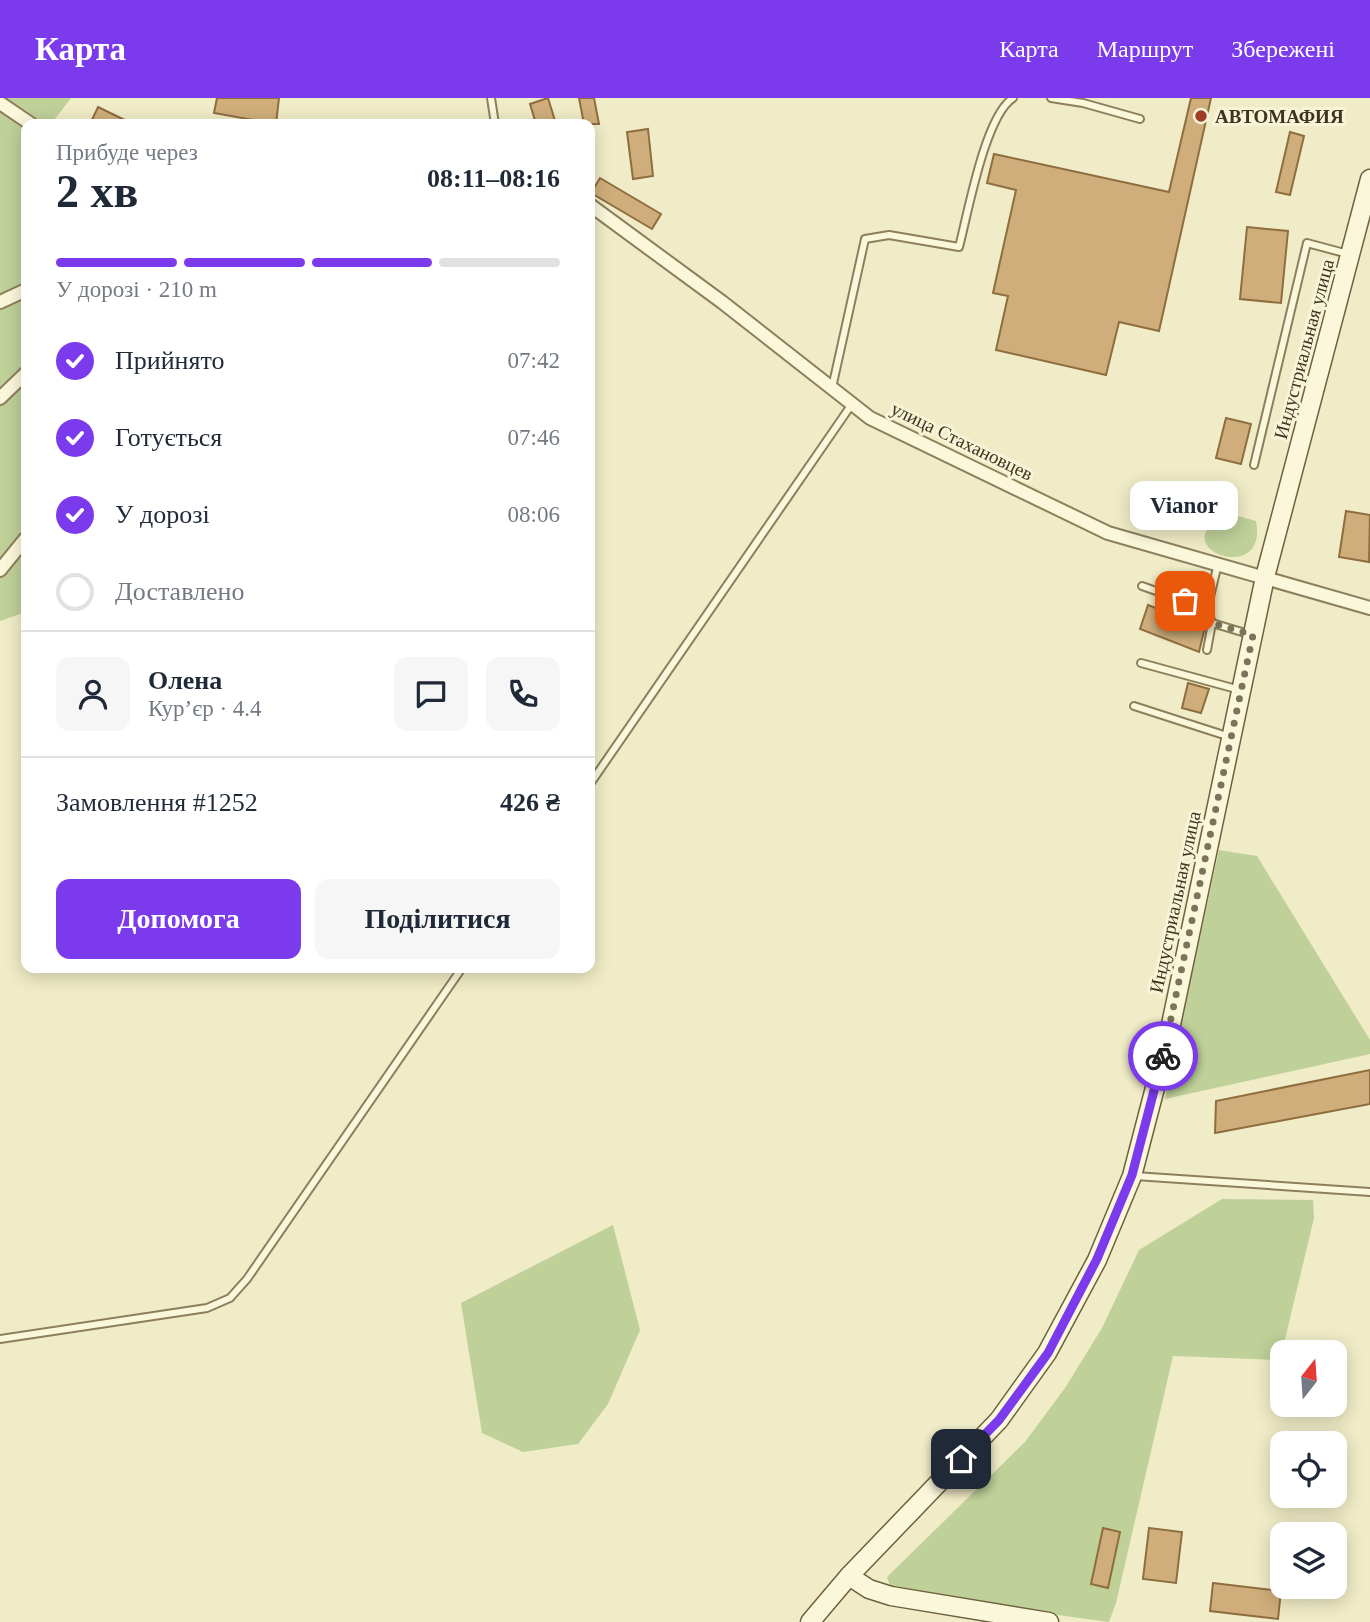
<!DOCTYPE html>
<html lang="uk">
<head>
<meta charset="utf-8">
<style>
	:root { --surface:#fff; --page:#f6f6f7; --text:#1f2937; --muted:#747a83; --line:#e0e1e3; --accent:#7c3aed }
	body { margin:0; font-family:"Times New Roman",serif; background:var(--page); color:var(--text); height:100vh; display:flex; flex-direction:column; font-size:26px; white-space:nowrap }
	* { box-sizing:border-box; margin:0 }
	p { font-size:23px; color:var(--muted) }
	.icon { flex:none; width:38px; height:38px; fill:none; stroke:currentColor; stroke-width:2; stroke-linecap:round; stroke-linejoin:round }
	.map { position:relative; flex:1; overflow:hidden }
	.drawer { position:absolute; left:21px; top:21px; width:574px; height:854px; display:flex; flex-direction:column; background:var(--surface); border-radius:14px; box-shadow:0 4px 18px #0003 }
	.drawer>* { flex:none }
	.needle { width:46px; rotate:17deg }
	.controls { position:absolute; left:1270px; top:1242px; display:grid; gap:14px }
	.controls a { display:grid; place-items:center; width:77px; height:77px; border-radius:14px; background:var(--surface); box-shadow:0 4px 18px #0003; font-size:35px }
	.pin { position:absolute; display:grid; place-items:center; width:60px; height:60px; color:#fff; margin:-30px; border-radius:14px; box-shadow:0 4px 10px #0006 }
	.courier { position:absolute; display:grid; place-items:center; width:70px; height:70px; margin:-35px; border:5px solid #7c3aed; border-radius:50%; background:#fff; color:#222; box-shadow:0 2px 9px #0007 }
	.bubble { position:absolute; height:49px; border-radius:14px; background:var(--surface); box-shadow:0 4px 18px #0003; font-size:23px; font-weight:600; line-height:49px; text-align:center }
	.head em { font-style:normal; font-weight:600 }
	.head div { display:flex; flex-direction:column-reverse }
	.head { display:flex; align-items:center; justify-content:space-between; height:119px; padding:0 35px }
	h1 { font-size:46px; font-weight:600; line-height:52px }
	.bar { display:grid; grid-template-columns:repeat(4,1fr); gap:10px 7px; align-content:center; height:84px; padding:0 35px }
	.bar i { height:9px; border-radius:5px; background:var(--line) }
	.bar .selected { background:var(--accent) }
	.bar p { grid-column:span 4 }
	.line { display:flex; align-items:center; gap:18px; padding:0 35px; border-top:2px solid var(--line) }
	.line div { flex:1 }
	.round { display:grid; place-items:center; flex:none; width:74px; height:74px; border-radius:14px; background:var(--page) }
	ol { padding:0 35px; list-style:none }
	li { display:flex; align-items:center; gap:21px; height:77px }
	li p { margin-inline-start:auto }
	li .icon { padding:7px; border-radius:50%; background:var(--accent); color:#fff; stroke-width:4 }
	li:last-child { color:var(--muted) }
	li i { width:38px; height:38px; border:4px solid var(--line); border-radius:50% }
	.primary-button { display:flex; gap:14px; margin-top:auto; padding:14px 35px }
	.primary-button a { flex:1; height:80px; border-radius:14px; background:var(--accent); color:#fff; font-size:28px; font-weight:600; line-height:80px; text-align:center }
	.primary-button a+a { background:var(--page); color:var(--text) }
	header { display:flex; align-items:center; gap:42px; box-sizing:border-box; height:98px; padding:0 35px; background:var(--accent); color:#fff }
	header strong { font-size:33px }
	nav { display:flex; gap:38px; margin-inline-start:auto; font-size:24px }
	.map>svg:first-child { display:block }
	.green { fill:#bfd099 }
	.building { fill:#d0ae7b; stroke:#8e6d3f; stroke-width:2 }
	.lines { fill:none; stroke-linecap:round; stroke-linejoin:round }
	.service-casing { stroke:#8d7f5b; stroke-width:10 }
	.minor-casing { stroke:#8d7f5b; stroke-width:16 }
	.secondary-casing { stroke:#6f603e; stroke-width:21 }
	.service { stroke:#faf7db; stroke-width:6 }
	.minor { stroke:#faf7db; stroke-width:12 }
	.secondary { stroke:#faf7db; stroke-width:18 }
	.done { stroke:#7c745a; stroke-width:7; stroke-dasharray:0 12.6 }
	.route { stroke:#7c3aed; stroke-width:9 }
	.poi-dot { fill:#9f3d28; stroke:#f7f4d7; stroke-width:2.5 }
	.labels { text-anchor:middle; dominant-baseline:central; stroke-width:6; stroke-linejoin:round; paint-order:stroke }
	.poi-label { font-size:19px; font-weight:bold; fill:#3d331f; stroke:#f7f4d7; text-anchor:start }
	.street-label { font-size:19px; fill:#3d331f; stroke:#f7f4d7 }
</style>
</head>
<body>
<header>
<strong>Карта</strong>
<nav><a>Карта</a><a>Маршрут</a><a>Збережені</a></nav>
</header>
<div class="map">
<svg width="1370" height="1524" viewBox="0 0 1370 1524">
	<rect width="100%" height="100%" fill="#f0ecc7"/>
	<g class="green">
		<path d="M0,0H71L51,26H26V514L0,523Z"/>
		<path d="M1225,418H1238L1256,423C1269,490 1161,449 1225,418Z"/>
		<path d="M1219,752L1257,758L1370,942V956L1165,1001Z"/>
		<path d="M1222,1101L1313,1102L1314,1120L1280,1262L1173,1258L1116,1505L1109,1524L892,1494L887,1479L1025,1344L1065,1290L1102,1230L1139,1152Z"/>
		<path d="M613,1127L640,1232L608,1306L578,1346L523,1354L482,1335L461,1205Z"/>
	</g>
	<g class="building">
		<path d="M217,0H279L276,26L214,15Z"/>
		<path d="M548,0L556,26H536L530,6Z"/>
		<path d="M579,0H594L599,26H584Z"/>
		<path d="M1191,0H1211L1159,233L1119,224L1106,277L996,252L1008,198L993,195L1016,92L987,85L994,56L1169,94Z"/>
		<path d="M98,9L133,26H90Z"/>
		<path d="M648,31L653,78L633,81L627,34Z"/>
		<path d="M1290,34L1304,38L1290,97L1276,94Z"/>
		<path d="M600,80L661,116L652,131L591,95Z"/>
		<path d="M1247,129L1288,133L1281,205L1240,201Z"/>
		<path d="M1226,320L1251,326L1241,366L1216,360Z"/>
		<path d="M1346,413L1370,417L1369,464L1339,459Z"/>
		<path d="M1148,507L1205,529L1199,554L1140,531Z"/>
		<path d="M1188,585L1209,591L1201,615L1182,610Z"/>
		<path d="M1370,972V1006L1215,1035L1216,1003Z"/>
		<path d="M1103,1430L1120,1434L1108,1490L1091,1486Z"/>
		<path d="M1149,1430L1182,1434L1176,1485L1143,1481Z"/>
		<path d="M1213,1485L1281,1493L1278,1521L1210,1513Z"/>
	</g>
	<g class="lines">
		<defs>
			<g id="service">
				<path d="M491,0L495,26"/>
				<path d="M1051,0L1083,5L1140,21"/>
				<path d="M832,290L865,141L889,137L959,149C968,115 985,18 1013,0"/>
				<path d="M1254,367L1307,145L1348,156"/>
				<path d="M1218,466L1207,511L1212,525L1252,537"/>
				<path d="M1142,488L1207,511"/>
				<path d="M1207,552L1212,525"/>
				<path d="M1141,565L1240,592"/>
				<path d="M1134,608L1230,639"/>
				<path d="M590,686L852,306"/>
				<path d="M1135,1078L1370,1094"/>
				<path d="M0,1241L207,1210L230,1200L247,1181L462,870"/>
			</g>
			<g id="minor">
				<path d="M0,5L31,26"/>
				<path d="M590,107L722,204L870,320L1108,435L1370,510"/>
				<path d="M0,204L26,192"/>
				<path d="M0,300L26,275"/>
				<path d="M0,472L26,440"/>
			</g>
			<g id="secondary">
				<path d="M849,1478L869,1491L891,1498L1049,1524"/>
				<path d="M810,1524L849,1478L999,1322L1047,1255L1097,1162L1132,1078L1169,936L1265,479L1370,81"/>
			</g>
		</defs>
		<use href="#service" class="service-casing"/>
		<use href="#minor" class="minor-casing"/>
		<use href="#secondary" class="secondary-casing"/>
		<use href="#service" class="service"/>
		<use href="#minor" class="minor"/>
		<use href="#secondary" class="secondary"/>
	</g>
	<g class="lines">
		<path class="done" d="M1163,958L1253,537L1212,525L1207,511L1185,503"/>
		<path class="route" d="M961,1361L999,1322L1048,1255L1097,1161L1132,1077L1163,958"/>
	</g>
	<circle class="poi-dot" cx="1201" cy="18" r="7"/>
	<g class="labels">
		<g class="poi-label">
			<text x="1215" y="18">АВТОМАФИЯ</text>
		</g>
		<g class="street-label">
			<text transform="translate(1304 251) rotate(-75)">Индустриальная улица</text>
			<text transform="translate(962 343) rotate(26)">улица Стахановцев</text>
			<text transform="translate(1175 804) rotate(-78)">Индустриальная улица</text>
		</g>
	</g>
</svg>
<div class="controls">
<a><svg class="needle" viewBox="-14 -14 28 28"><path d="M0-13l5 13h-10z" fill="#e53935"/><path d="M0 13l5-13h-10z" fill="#747a83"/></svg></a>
<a><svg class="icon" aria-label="locate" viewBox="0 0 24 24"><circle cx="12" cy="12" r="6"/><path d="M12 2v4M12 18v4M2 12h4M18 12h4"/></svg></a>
<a><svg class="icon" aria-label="layers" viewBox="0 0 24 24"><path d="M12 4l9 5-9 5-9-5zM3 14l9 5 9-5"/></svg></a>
</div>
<div class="pin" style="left:1185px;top:503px;background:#ea580c"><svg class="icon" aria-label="bag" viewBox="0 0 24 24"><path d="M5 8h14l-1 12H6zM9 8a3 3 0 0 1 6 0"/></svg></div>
<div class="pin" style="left:961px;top:1361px;background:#1f2937"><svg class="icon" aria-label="home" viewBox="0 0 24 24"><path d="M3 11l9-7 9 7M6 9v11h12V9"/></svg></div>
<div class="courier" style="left:1163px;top:958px"><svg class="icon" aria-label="bike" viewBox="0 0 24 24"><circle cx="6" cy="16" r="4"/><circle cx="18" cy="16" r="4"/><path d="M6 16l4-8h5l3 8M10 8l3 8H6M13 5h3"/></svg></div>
<div class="bubble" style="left:1130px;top:383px;width:108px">Vianor</div>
<section class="drawer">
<div class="head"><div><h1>2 хв</h1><p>Прибуде через</p></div><em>08:11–08:16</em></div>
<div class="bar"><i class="selected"></i><i class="selected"></i><i class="selected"></i><i></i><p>У дорозі · 210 m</p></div>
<ol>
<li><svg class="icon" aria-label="check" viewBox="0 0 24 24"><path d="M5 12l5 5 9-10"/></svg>Прийнято<p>07:42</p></li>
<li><svg class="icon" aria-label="check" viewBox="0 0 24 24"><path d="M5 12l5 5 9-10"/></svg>Готується<p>07:46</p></li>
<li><svg class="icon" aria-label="check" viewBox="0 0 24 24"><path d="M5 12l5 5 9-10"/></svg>У дорозі<p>08:06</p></li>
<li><i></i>Доставлено</li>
</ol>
<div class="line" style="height:126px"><a class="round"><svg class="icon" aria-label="person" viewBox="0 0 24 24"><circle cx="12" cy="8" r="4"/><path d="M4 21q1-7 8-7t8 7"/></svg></a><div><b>Олена</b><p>Кур’єр · 4.4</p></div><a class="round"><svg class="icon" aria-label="chat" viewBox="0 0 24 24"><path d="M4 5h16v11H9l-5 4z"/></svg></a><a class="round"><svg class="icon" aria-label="phone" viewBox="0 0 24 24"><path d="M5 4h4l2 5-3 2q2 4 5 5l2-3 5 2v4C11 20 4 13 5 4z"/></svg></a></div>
<div class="line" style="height:91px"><div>Замовлення #1252</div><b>426 ₴</b></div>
<div class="primary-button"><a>Допомога</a><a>Поділитися</a></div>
</section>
</div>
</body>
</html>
